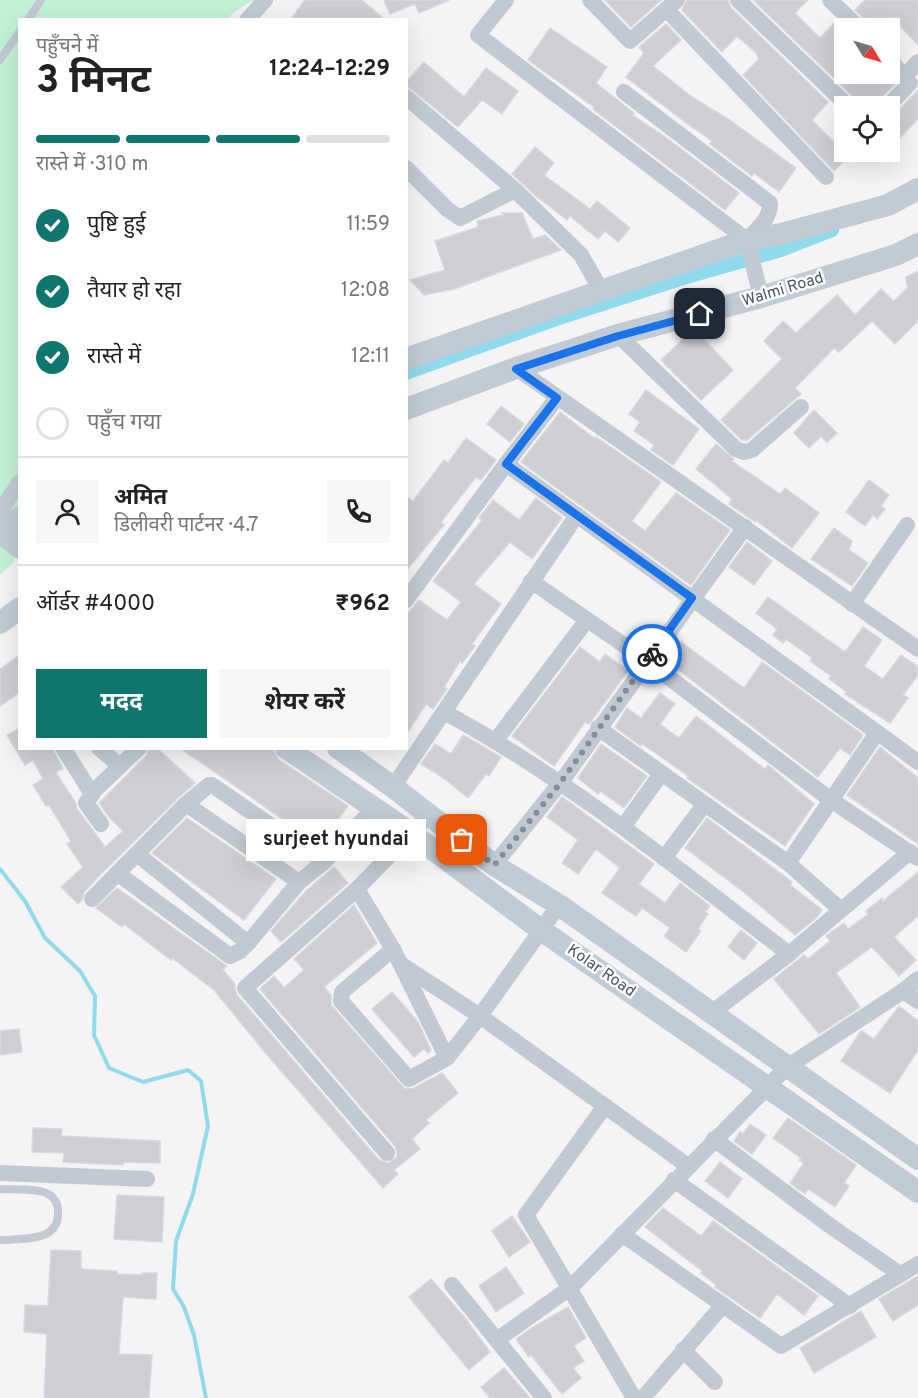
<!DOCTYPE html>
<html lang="hi">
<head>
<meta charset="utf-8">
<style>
	:root { --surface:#fff; --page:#f6f6f6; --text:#222; --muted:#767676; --line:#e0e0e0; --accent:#0f766e }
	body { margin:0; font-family:Overpass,"Noto Sans Devanagari",sans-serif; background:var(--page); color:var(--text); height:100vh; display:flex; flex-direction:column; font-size:22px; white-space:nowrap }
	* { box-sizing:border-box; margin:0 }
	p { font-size:20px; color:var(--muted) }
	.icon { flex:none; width:33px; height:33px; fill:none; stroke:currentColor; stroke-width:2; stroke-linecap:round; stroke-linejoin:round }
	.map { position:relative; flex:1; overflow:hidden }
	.drawer { position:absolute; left:18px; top:18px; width:390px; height:732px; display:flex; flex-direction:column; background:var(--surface); border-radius:0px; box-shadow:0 6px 24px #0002 }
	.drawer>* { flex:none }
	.needle { width:39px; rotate:127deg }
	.controls { position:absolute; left:834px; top:18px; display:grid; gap:12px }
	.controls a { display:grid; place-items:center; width:66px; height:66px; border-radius:0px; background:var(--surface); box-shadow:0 6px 24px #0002; font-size:30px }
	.pin { position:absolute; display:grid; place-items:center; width:51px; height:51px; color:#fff; margin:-26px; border-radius:12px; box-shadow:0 3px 9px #0006 }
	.courier { position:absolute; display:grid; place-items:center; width:60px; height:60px; margin:-30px; border:4px solid #1a73e8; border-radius:50%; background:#fff; color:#222; box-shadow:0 2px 8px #0007 }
	.bubble { position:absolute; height:42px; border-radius:0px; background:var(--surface); box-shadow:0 6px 24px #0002; font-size:20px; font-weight:700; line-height:42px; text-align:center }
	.head em { font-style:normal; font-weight:700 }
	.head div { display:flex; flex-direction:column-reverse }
	.head { display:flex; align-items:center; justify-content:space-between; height:102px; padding:0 18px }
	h1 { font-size:39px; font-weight:700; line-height:45px }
	.bar { display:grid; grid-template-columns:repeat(4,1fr); gap:9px 6px; align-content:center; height:72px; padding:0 18px }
	.bar i { height:8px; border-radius:4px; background:var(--line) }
	.bar .current { background:var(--accent) }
	.bar p { grid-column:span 4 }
	.line { display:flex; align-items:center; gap:15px; padding:0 18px; border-top:2px solid var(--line) }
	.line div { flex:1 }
	.round { display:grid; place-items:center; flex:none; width:63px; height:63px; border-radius:0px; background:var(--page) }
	ol { padding:0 18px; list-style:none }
	li { display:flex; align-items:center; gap:18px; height:66px }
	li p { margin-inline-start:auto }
	li .icon { padding:6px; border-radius:50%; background:var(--accent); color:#fff; stroke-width:4 }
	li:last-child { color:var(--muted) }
	li i { width:33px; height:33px; border:3px solid var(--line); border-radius:50% }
	.button { display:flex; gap:12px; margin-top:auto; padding:12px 18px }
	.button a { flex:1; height:69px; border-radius:0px; background:var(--accent); color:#fff; font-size:24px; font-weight:700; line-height:69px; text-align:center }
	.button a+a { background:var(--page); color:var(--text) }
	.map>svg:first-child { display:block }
	.green { fill:#c3f1d5 }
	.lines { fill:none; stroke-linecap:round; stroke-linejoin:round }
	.stream { stroke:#90daee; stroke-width:4 }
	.canal { stroke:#90daee; stroke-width:14 }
	.building { fill:#cdcfd5; stroke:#d7d9de; stroke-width:1.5 }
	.lane { stroke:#c1cad2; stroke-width:8 }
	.street { stroke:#c1cad2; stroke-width:16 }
	.secondary { stroke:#c1cbd6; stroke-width:22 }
	.done { stroke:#868d94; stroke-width:6; stroke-dasharray:0 10.8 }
	.route { stroke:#1a73e8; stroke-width:8 }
	.labels { text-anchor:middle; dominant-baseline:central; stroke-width:5; stroke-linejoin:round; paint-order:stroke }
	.street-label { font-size:16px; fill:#4a5661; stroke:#fff }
</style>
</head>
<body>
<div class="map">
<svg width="918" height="1398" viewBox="0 0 918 1398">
	<rect width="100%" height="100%" fill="#f5f3f3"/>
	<path class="green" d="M0,0H253L233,13L228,19L20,20V523L14,562L0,575Z"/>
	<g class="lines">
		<path class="stream" d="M0,869L25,901L45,938L80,971L95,996L94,1035L109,1068L143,1082L188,1070L201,1081L208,1126L193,1194L176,1241L173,1289L184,1307L194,1335L206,1398"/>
		<path class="canal" d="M406,373L562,317L683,278L781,250L832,230"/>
	</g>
	<g class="building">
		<path d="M305,0H362L385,20H290Z"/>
		<path d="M384,0H449L419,13L415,4L390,14Z"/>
		<path d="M605,0H661L631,27Z"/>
		<path d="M687,0H728L731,8L828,102L812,120L844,152H853L834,171L743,75L759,59L756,53L737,36L722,52L682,10Z"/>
		<path d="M753,0H808L795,13L820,38L836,21L844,29V74H888L896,83L880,99L878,106H863Z"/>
		<path d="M865,0H918V45L899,25L896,28H869L867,21L855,10Z"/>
		<path d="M666,24L681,40L653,66L692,97L728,119L796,168L779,192L754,173L752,176L710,144L712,141L681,119L626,77L644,53L639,47Z"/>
		<path d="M550,28L607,67L596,83L634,113L632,115L664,136L739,193L725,210L593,109L594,107L528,60Z"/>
		<path d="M424,62L464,97L486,68L518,91L502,114L482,100L458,127L406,85V82Z"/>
		<path d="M918,90V119L896,142L890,136V116L896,113Z"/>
		<path d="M535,147L554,163L544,175L590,209L597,201L630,228L618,242L605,231L598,239L570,216L567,220L536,196L512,174Z"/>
		<path d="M502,213H522L533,239L545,235L561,250L454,289L424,295L410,280L445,270L435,241L478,227L477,221L503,215Z"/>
		<path d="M918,271V321L895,344L872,321L839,352L834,348L795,388L801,394L747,440H742L721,420L782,359L764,341L783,321L796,333L837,295L855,315L881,289L894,301L908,287L906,282V277Z"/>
		<path d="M694,329L733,370L701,400L661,360Z"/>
		<path d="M646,390L699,429L673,465L651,450L654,445L634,431L640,422L629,414Z"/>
		<path d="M501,406L524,424L510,442L487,424Z"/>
		<path d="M814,410L837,433L827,443L821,436L809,448L794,433Z"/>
		<path d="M560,412L594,438L596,437L661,482L632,521L645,531L676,493L730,530L691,585L521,462Z"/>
		<path d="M466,438L496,460L481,480L476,477L441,522L444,525L406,571V496L413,501L444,460L448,463Z"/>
		<path d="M716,444L734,459L732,461L780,494L785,488L819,513L792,548L757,521L755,522L729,504L732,499L696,469Z"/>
		<path d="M869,480L889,495L881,506L885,509L877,519L873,515L865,526L846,512Z"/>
		<path d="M536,498L562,518L532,559L510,542L474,584L501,604L472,644L475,646L462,663L460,661L444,687L447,689L433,709L426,704L406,735V616L419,600L447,620L461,602L433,581L482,520L479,518L493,500L519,520Z"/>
		<path d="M834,528L852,541L849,550L868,563L852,586L811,559Z"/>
		<path d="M747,542L772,561L754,585L729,567Z"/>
		<path d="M768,597L845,652L863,627L882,640L864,666L883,679L901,655L918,667V675L903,695L908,698L890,723L845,694L847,692L829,679L831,676L810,661L812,658L786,639L783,643L773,635L777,629L756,613Z"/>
		<path d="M681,642L744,688L762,662L863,735L850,755L840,748L818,777L667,661Z"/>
		<path d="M580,647L600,662L605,654L628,671L589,724L585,722L554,766L512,736Z"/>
		<path d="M20,655V692L0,706V669Z"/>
		<path d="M660,693L675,704L660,724L679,738L696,716L765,769L768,765L814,804L785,846L687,778L688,776L657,754L642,744L641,746L615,727L627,708L641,718Z"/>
		<path d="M20,728V748H52L63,768L56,773L76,803L77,809L105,847L123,831L109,817L99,803L146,756L149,748H157L195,783L179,797L100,875L84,892L82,900L78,904L61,887L83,867L67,844L71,841L49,805L46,806L33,785L43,779L33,760L25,765L7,735Z"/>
		<path d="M463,735L501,757L489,776L486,774L468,798L445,779L421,764L435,744L451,754Z"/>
		<path d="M601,744L647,776L624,808L600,791L598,794L578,778Z"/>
		<path d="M880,747L918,778V844L847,795Z"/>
		<path d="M180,748H272L278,759L348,806L334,825L340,829L323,847Z"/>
		<path d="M562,797L654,864L639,884L665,903L680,883L710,906L705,912L708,914L698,929L701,931L686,952L664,936L670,928L642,908L636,916L602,893L620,868L596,849L578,874L562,863L578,840L547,817Z"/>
		<path d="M187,818L276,879L244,920L152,853Z"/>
		<path d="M707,818L792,882L790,885L822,910L816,918L795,935L741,890L685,848Z"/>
		<path d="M334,867L348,883L281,942L271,931L306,891Z"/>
		<path d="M918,872V916L894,937L916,960L899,976L872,947L836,973L860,1007L819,1034L774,979L804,955L808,959L830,941L826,936L844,923L848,929L868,914L866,911L882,898L883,901Z"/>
		<path d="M117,888L227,966L223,970L235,984V989L237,995L379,1160L388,1163L397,1157V1152L395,1146L260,989L274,976L284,988L304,970L294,959L354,905L377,943L324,987L331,995V1005L404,1088L412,1089L442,1073L458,1093L426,1120L429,1123L412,1139L420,1149L394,1170L398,1174L383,1188L263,1050L214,990L172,958L171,960L124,924L122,927L96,908Z"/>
		<path d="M741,930L757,943L744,960L728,947Z"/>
		<path d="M392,992L418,1022L431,1050L428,1053L424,1049L414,1057L372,1009Z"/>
		<path d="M899,1006L918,1021V1050L890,1093L841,1061L860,1032L862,1031L874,1039Z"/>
		<path d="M19,1029L22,1052L0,1055V1031Z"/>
		<path d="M788,1118L856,1165L844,1183L849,1186L835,1207L808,1189L805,1194L790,1183L804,1163L799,1160L801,1158L773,1138Z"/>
		<path d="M750,1124L766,1135L752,1154L734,1141L740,1132L743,1134Z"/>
		<path d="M33,1128L62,1129L61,1136L160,1141V1163L123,1162V1165L63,1162L64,1153L32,1152Z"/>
		<path d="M720,1162L742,1179L728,1198L705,1181Z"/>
		<path d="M117,1195L164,1197L162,1242L114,1239Z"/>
		<path d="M663,1208L701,1236L713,1221L818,1296L804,1315L777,1294L760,1318L715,1287L716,1285L701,1273L702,1271L645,1227Z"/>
		<path d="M512,1216L530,1242L509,1257L492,1231Z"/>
		<path d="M51,1250L81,1251V1269L117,1271V1274L142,1275V1273H157L156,1299L123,1297L119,1354L152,1355L149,1398H44L47,1334L24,1332L25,1305L48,1306Z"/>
		<path d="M506,1267L524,1293L496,1312L479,1286Z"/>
		<path d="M918,1276V1305L893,1321L879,1299Z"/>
		<path d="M431,1279L465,1318L490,1352L469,1370L409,1297Z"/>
		<path d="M568,1307L586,1338L574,1346L584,1361L573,1368L581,1378L562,1394L531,1355L529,1357L516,1339L535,1326Z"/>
		<path d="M861,1311L876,1337L814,1373L800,1348Z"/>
		<path d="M504,1368L530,1398H490L481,1387Z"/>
	</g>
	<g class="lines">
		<g class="lane">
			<path d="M28,20L41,0"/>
			<path d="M0,60L20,31"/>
			<path d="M0,1189C14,1190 33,1188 46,1193C54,1196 58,1204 58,1211C60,1243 22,1238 0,1240"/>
		</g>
		<g class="street">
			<path d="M506,0L478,35L747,240L761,297"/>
			<path d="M590,0L630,41L677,0"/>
			<path d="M738,0L848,106"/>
			<path d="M830,0L859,28"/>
			<path d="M667,10L826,177"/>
			<path d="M247,20L265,0"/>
			<path d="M905,76L918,62"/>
			<path d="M624,92L770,203C771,218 757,229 747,240"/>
			<path d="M406,97L515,190L581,255L601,290"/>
			<path d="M888,106L910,83L890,60"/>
			<path d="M406,168L447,209L460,218L515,190"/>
			<path d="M618,335L736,449L744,452L752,450L801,407"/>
			<path d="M516,368L918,649"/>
			<path d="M506,464L918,762"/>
			<path d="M0,511L20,482"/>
			<path d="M531,581L647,661L831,800L918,858"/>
			<path d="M406,600L506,464L557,398"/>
			<path d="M852,604L907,525"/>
			<path d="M444,712C568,779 677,868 789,954"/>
			<path d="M598,728L788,863L841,910"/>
			<path d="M496,740L587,620"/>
			<path d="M63,748L92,794"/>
			<path d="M99,748L120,766"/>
			<path d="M393,787L577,515"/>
			<path d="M186,804L299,882"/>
			<path d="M101,824L86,803L95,790L139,748"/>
			<path d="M623,827L661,774"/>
			<path d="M137,854L248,943"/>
			<path d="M664,858L704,805"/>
			<path d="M788,863L877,733"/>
			<path d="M494,865L561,782L745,527"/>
			<path d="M117,873L230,956L240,951L248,943L299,882L324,862L374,808"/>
			<path d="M357,889L393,949L447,1058L480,1016L559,905"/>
			<path d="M92,899L186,804L209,785H212L324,862"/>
			<path d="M393,949L342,992L341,1001L409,1079L447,1058"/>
			<path d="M402,965L480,1016L688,1166"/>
			<path d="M903,991L918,1001"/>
			<path d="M711,1013L789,954L910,852"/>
			<path d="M605,1106L526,1215L634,1398"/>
			<path d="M714,1139L829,1225L900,1274"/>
			<path d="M387,1153L245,988L357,889L429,815"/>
			<path d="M0,1173L147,1179"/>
			<path d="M674,1180L850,1306"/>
			<path d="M622,1234L781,1346L918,1264"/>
			<path d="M452,1285L544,1398"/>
			<path d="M498,1339L570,1288L787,1067L903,991L918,979"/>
			<path d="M683,1350L715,1382"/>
			<path d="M643,1398L723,1305"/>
		</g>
		<g class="secondary">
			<path d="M406,359L747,240L781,234L888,205L918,189"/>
			<path d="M406,409L516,368L618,335L761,297L896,255L918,244"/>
			<path d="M0,532L20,548"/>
			<path d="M0,532L20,517"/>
			<path d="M0,623L20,608"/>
			<path d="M286,748L411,833L541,930L918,1192"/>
			<path d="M338,748L393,787L494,865L559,905L918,1159"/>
		</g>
	</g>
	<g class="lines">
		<path class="done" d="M462,840L494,865L497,862L561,782L652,654"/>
		<path class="route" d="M652,654L692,598L506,464L557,398L516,369L618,336L700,314"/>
	</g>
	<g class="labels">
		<g class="street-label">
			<text transform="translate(783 290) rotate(-17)">Walmi Road</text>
			<text transform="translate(601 971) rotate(35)">Kolar Road</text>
		</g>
	</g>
</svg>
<div class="controls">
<a><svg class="needle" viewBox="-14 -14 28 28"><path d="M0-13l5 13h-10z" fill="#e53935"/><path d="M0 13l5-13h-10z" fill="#767676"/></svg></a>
<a><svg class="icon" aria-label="locate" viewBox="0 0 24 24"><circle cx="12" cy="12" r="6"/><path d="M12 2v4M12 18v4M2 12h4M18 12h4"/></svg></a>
</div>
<div class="pin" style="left:462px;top:840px;background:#ea580c"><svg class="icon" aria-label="bag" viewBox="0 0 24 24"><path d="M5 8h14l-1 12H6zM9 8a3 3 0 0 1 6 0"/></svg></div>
<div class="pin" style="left:700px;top:314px;background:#1f2937"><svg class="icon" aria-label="home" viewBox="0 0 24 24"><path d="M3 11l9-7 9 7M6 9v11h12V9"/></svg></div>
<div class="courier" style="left:652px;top:654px"><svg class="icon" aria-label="bike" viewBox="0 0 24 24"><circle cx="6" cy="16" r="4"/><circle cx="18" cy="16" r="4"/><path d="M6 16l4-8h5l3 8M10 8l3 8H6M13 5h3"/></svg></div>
<div class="bubble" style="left:246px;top:819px;width:180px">surjeet hyundai</div>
<section class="drawer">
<div class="head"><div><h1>3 मिनट</h1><p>पहुँचने में</p></div><em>12:24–12:29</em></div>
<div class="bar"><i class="current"></i><i class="current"></i><i class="current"></i><i></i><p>रास्ते में · 310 m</p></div>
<ol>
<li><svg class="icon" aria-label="check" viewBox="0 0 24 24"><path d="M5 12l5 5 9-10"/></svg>पुष्टि हुई<p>11:59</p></li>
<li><svg class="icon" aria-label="check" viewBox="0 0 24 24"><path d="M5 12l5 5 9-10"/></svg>तैयार हो रहा<p>12:08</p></li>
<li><svg class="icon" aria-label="check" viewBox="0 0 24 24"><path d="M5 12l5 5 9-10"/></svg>रास्ते में<p>12:11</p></li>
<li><i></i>पहुँच गया</li>
</ol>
<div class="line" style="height:108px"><a class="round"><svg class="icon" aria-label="person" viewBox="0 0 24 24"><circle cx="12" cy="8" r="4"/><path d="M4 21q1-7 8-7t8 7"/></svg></a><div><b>अमित</b><p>डिलीवरी पार्टनर · 4.7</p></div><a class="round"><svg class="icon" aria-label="phone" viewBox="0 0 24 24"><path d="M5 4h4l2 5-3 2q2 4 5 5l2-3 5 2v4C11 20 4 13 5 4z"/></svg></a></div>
<div class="line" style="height:78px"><div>ऑर्डर #4000</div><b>₹962</b></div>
<div class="button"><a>मदद</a><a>शेयर करें</a></div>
</section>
</div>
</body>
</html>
